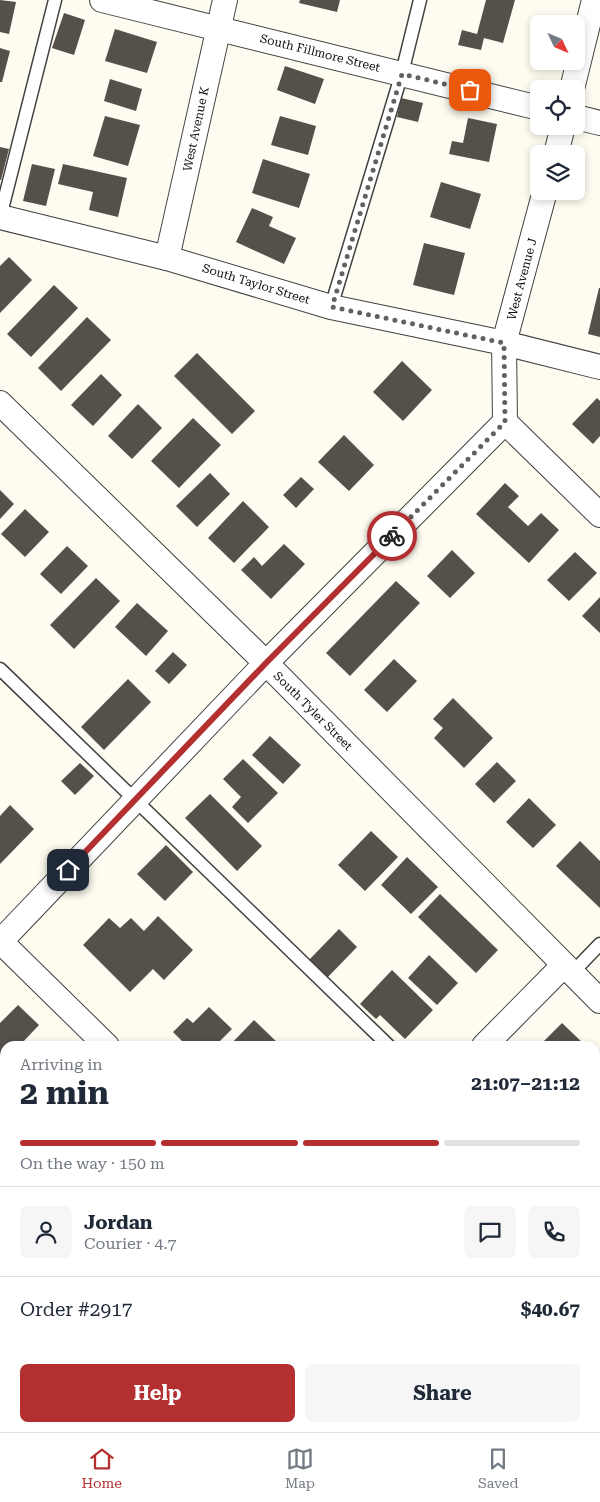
<!DOCTYPE html>
<html lang="en">
<head>
<meta charset="utf-8">
<style>
	:root { --surface:#fff; --page:#f6f6f7; --text:#1f2937; --muted:#747a83; --line:#e0e1e3; --accent:#b43030 }
	body { margin:0; font-family:"Roboto Serif",serif; background:var(--page); color:var(--text); height:100vh; display:flex; flex-direction:column; font-size:19px; white-space:nowrap }
	* { box-sizing:border-box; margin:0 }
	p { font-size:16px; color:var(--muted) }
	.icon { flex:none; width:28px; height:28px; fill:none; stroke:currentColor; stroke-width:2; stroke-linecap:round; stroke-linejoin:round }
	.map { position:relative; flex:1; overflow:hidden }
	.details { position:absolute; left:0px; top:1041px; width:600px; height:391px; display:flex; flex-direction:column; background:var(--surface); border-radius:15px 15px 0 0; box-shadow:0 2px 8px #0003 }
	.details>* { flex:none }
	.needle { width:32px; rotate:134deg }
	.buttons { position:absolute; left:530px; top:15px; display:grid; gap:10px }
	.buttons a { display:grid; place-items:center; width:55px; height:55px; border-radius:8px; background:var(--surface); box-shadow:0 2px 8px #0003; font-size:25px }
	.pin { position:absolute; display:grid; place-items:center; width:42px; height:42px; color:#fff; margin:-21px; border-radius:10px; box-shadow:0 2px 8px #0006 }
	.courier { position:absolute; display:grid; place-items:center; width:50px; height:50px; margin:-25px; border:4px solid #b43030; border-radius:50%; background:#fff; color:#222; box-shadow:0 1px 6px #0007 }
	.head em { font-style:normal; font-weight:700 }
	.head div { display:flex; flex-direction:column-reverse }
	.head { display:flex; align-items:center; justify-content:space-between; height:85px; padding:0 20px }
	h1 { font-size:32px; font-weight:700; line-height:38px }
	.bar { display:grid; grid-template-columns:repeat(4,1fr); gap:8px 5px; align-content:center; height:60px; padding:0 20px }
	.bar i { height:6px; border-radius:4px; background:var(--line) }
	.bar .selected { background:var(--accent) }
	.bar p { grid-column:span 4 }
	.line { display:flex; align-items:center; gap:12px; padding:0 20px; border-top:1px solid var(--line) }
	.line div { flex:1 }
	.round { display:grid; place-items:center; flex:none; width:52px; height:52px; border-radius:8px; background:var(--page) }
	.action { display:flex; gap:10px; margin-top:auto; padding:10px 20px }
	.action a { flex:1; height:58px; border-radius:8px; background:var(--accent); color:#fff; font-size:20px; font-weight:700; line-height:58px; text-align:center }
	.action a+a { background:var(--page); color:var(--text) }
	.tabs { display:flex; justify-content:space-around; align-items:center; height:70px; border-top:1px solid var(--line); background:var(--surface); font-size:14px; color:var(--muted) }
	.tabs a { display:grid; justify-items:center; gap:2px }
	.tabs .selected { color:var(--accent) }
	.map>svg:first-child { display:block }
	.building { fill:#56504b }
	.lines { fill:none; stroke-linecap:round; stroke-linejoin:round }
	.service-casing { stroke:#414141; stroke-width:15 }
	.minor-casing { stroke:#414141; stroke-width:26 }
	.service { stroke:#fff; stroke-width:12 }
	.minor { stroke:#fff; stroke-width:24 }
	.done { stroke:#62615d; stroke-width:5; stroke-dasharray:0 9 }
	.route { stroke:#b43030; stroke-width:6 }
	.labels { text-anchor:middle; dominant-baseline:central; stroke-width:5; stroke-linejoin:round; paint-order:stroke }
	.street-label { font-size:12px; fill:#0e0e0e; stroke:#fff }
</style>
</head>
<body>
<div class="map">
<svg width="600" height="1432" viewBox="0 0 600 1432">
	<rect width="100%" height="100%" fill="#fefcf0"/>
	<g class="building">
		<path d="M0,0L16,2L9,34L0,32Z"/>
		<path d="M300,0H340L337,12L299,3Z"/>
		<path d="M486,0H515L503,43L484,38L481,50L458,45L462,30L477,34Z"/>
		<path d="M64,13L85,20L74,55L52,48Z"/>
		<path d="M115,29L157,42L147,73L105,61Z"/>
		<path d="M0,48L10,51L2,82H0Z"/>
		<path d="M285,66L324,79L315,104L277,90Z"/>
		<path d="M110,79L142,89L136,111L104,101Z"/>
		<path d="M401,98L423,103L418,122L397,117Z"/>
		<path d="M105,116L140,125L128,166L93,156Z"/>
		<path d="M280,116L316,126L308,155L271,145Z"/>
		<path d="M468,118L497,124L489,162L449,154L452,141L463,143Z"/>
		<path d="M0,147L9,149L1,180H0Z"/>
		<path d="M263,159L310,174L299,208L252,193Z"/>
		<path d="M32,164L55,169L46,206L23,201Z"/>
		<path d="M63,164L127,178L118,217L89,210L93,192L58,184Z"/>
		<path d="M441,182L481,194L470,229L430,217Z"/>
		<path d="M252,208L273,217L269,226L296,238L284,264L236,242Z"/>
		<path d="M424,243L465,253L454,295L413,285Z"/>
		<path d="M9,257L32,280L0,313V266Z"/>
		<path d="M54,285L78,308L31,357L7,334Z"/>
		<path d="M599,288H600V337L588,334Z"/>
		<path d="M87,317L111,340L61,391L38,368Z"/>
		<path d="M197,353L255,411L232,434L174,376Z"/>
		<path d="M402,361L432,390L403,421L373,392Z"/>
		<path d="M101,374L122,395L93,426L71,405Z"/>
		<path d="M597,398L600,401V436L593,444L572,424Z"/>
		<path d="M138,404L162,428L132,459L108,436Z"/>
		<path d="M193,418L221,445L179,488L151,461Z"/>
		<path d="M344,435L374,465L349,491L318,462Z"/>
		<path d="M210,473L230,494L197,527L176,506Z"/>
		<path d="M301,477L314,489L296,508L283,495Z"/>
		<path d="M505,483L519,496L508,507L528,526L541,513L559,530L529,563L476,514Z"/>
		<path d="M0,490L14,504L0,519Z"/>
		<path d="M243,501L269,527L234,563L208,538Z"/>
		<path d="M25,509L49,532L25,557L1,534Z"/>
		<path d="M284,544L305,564L271,599L241,570L254,557L262,566Z"/>
		<path d="M67,546L88,566L61,594L40,574Z"/>
		<path d="M452,550L475,573L450,598L427,576Z"/>
		<path d="M575,552L597,573L569,601L547,580Z"/>
		<path d="M96,578L120,601L74,649L50,625Z"/>
		<path d="M396,581L420,603L350,676L326,653Z"/>
		<path d="M600,597V633L582,616Z"/>
		<path d="M137,603L168,631L146,656L115,627Z"/>
		<path d="M173,652L187,665L169,684L155,671Z"/>
		<path d="M394,659L417,681L387,712L364,690Z"/>
		<path d="M128,679L151,702L104,750L81,727Z"/>
		<path d="M453,698L493,738L464,768L434,738L443,728L433,719Z"/>
		<path d="M270,736L301,765L283,784L252,755Z"/>
		<path d="M243,759L278,793L248,823L232,807L241,797L223,779Z"/>
		<path d="M497,762L516,781L494,803L475,784Z"/>
		<path d="M80,763L94,776L75,795L61,781Z"/>
		<path d="M210,794L262,846L237,871L185,818Z"/>
		<path d="M529,798L556,825L533,848L506,822Z"/>
		<path d="M10,805L34,829L0,864V816Z"/>
		<path d="M371,831L398,857L365,891L338,865Z"/>
		<path d="M580,841L600,861V908L556,866Z"/>
		<path d="M166,845L193,872L165,901L137,874Z"/>
		<path d="M407,857L438,887L411,914L381,885Z"/>
		<path d="M440,894L498,950L476,973L418,917Z"/>
		<path d="M158,916L193,950L164,980L153,969L130,992L83,945L109,918L120,928L131,918L144,931Z"/>
		<path d="M339,929L357,947L327,978L309,960Z"/>
		<path d="M429,955L458,983L437,1005L408,978Z"/>
		<path d="M392,970L433,1010L405,1039L380,1015L376,1019L360,1004Z"/>
		<path d="M18,1005L39,1025L22,1043L26,1046H5L4,1071L0,1067V1023Z"/>
		<path d="M209,1007L232,1029L215,1046H187L173,1032L187,1018L193,1023Z"/>
		<path d="M254,1020L281,1046H229Z"/>
		<path d="M562,1023L586,1046H539Z"/>
		<path d="M5,1083V1117L0,1123V1088Z"/>
		<path d="M595,1176L600,1181V1222L595,1227Z"/>
		<path d="M0,1303L5,1308V1328L0,1333Z"/>
		<path d="M191,1428H236L240,1432H189Z"/>
		<path d="M404,1428H431L426,1432H409Z"/>
	</g>
	<g class="lines">
		<defs>
			<g id="service">
				<path d="M0,217L55,0"/>
				<path d="M331,307L402,73L420,0"/>
				<path d="M0,669L389,1046"/>
				<path d="M572,973L600,944"/>
				<path d="M0,1175L5,1180"/>
				<path d="M595,1250L600,1255"/>
				<path d="M255,1428L260,1432"/>
			</g>
			<g id="minor">
				<path d="M102,0L539,108"/>
				<path d="M572,89L594,0"/>
				<path d="M576,117L600,123"/>
				<path d="M556,154L563,126"/>
				<path d="M0,217L167,258L331,307L504,343L600,367"/>
				<path d="M167,258L225,0"/>
				<path d="M0,403L266,663L600,1001"/>
				<path d="M505,422L600,515"/>
				<path d="M0,941L107,1046"/>
				<path d="M0,942L266,663L505,422L504,343L545,191"/>
				<path d="M484,1046L564,965"/>
				<path d="M595,1398L600,1378"/>
				<path d="M508,1428L513,1432"/>
				<path d="M100,1432L105,1428"/>
				<path d="M586,1432L587,1428"/>
			</g>
		</defs>
		<use href="#service" class="service-casing"/>
		<use href="#minor" class="minor-casing"/>
		<use href="#service" class="service"/>
		<use href="#minor" class="minor"/>
	</g>
	<g class="lines">
		<path class="done" d="M392,536L505,422L504,343L332,307L402,74L470,90"/>
		<path class="route" d="M68,870L266,663L392,536"/>
	</g>
	<g class="labels">
		<g class="street-label">
			<text transform="translate(320 53) rotate(14)">South Fillmore Street</text>
			<text transform="translate(196 129) rotate(-78)">West Avenue K</text>
			<text transform="translate(522 279) rotate(-75)">West Avenue J</text>
			<text transform="translate(256 284) rotate(17)">South Taylor Street</text>
			<text transform="translate(313 711) rotate(45)">South Tyler Street</text>
		</g>
	</g>
</svg>
<div class="buttons">
<a><svg class="needle" viewBox="-14 -14 28 28"><path d="M0-13l5 13h-10z" fill="#e53935"/><path d="M0 13l5-13h-10z" fill="#747a83"/></svg></a>
<a><svg class="icon" aria-label="locate" viewBox="0 0 24 24"><circle cx="12" cy="12" r="6"/><path d="M12 2v4M12 18v4M2 12h4M18 12h4"/></svg></a>
<a><svg class="icon" aria-label="layers" viewBox="0 0 24 24"><path d="M12 4l9 5-9 5-9-5zM3 14l9 5 9-5"/></svg></a>
</div>
<div class="pin" style="left:470px;top:90px;background:#ea580c"><svg class="icon" aria-label="bag" viewBox="0 0 24 24"><path d="M5 8h14l-1 12H6zM9 8a3 3 0 0 1 6 0"/></svg></div>
<div class="pin" style="left:68px;top:870px;background:#1f2937"><svg class="icon" aria-label="home" viewBox="0 0 24 24"><path d="M3 11l9-7 9 7M6 9v11h12V9"/></svg></div>
<div class="courier" style="left:392px;top:536px"><svg class="icon" aria-label="bike" viewBox="0 0 24 24"><circle cx="6" cy="16" r="4"/><circle cx="18" cy="16" r="4"/><path d="M6 16l4-8h5l3 8M10 8l3 8H6M13 5h3"/></svg></div>
<section class="details">
<div class="head"><div><h1>2 min</h1><p>Arriving in</p></div><em>21:07–21:12</em></div>
<div class="bar"><i class="selected"></i><i class="selected"></i><i class="selected"></i><i></i><p>On the way · 150 m</p></div>
<div class="line" style="height:90px"><a class="round"><svg class="icon" aria-label="person" viewBox="0 0 24 24"><circle cx="12" cy="8" r="4"/><path d="M4 21q1-7 8-7t8 7"/></svg></a><div><b>Jordan</b><p>Courier · 4.7</p></div><a class="round"><svg class="icon" aria-label="chat" viewBox="0 0 24 24"><path d="M4 5h16v11H9l-5 4z"/></svg></a><a class="round"><svg class="icon" aria-label="phone" viewBox="0 0 24 24"><path d="M5 4h4l2 5-3 2q2 4 5 5l2-3 5 2v4C11 20 4 13 5 4z"/></svg></a></div>
<div class="line" style="height:65px"><div>Order #2917</div><b>$40.67</b></div>
<div class="action"><a>Help</a><a>Share</a></div>
</section>
</div>
<nav class="tabs">
<a class="selected"><svg class="icon" aria-label="home" viewBox="0 0 24 24"><path d="M3 11l9-7 9 7M6 9v11h12V9"/></svg>Home</a>
<a><svg class="icon" aria-label="map" viewBox="0 0 24 24"><path d="M3 6l6-2 6 2 6-2v14l-6 2-6-2-6 2zM9 4v14M15 6v14"/></svg>Map</a>
<a><svg class="icon" aria-label="saved" viewBox="0 0 24 24"><path d="M7 4h10v16l-5-4-5 4z"/></svg>Saved</a>
</nav>
</body>
</html>
